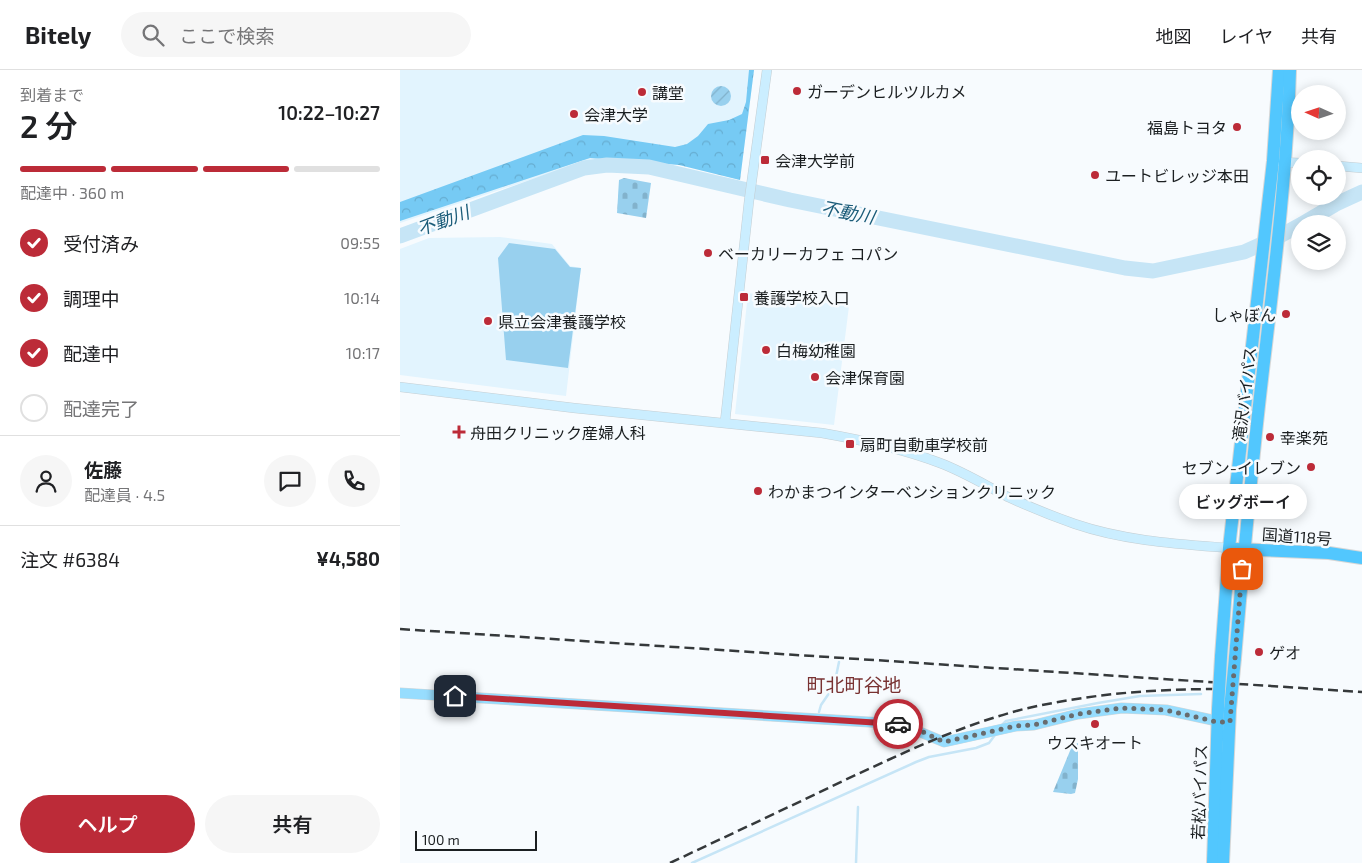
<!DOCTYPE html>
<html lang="ja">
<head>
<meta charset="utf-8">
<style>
	:root { --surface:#fff; --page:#f6f6f6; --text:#202124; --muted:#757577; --line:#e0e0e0; --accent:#bc2b38 }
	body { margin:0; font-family:"Exo 2","Noto Sans JP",sans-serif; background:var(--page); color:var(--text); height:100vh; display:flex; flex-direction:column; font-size:19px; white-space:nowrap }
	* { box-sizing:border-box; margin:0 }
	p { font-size:16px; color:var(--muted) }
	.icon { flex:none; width:28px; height:28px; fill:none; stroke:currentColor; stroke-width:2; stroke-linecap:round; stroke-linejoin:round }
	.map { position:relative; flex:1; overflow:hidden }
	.side { display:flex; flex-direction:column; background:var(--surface); width:400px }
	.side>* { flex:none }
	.needle { width:32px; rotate:273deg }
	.controls { position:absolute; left:891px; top:15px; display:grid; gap:10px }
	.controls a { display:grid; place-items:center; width:55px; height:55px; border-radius:50%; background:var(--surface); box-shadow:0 2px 12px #0003; font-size:25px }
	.scale { position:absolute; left:15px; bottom:12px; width:122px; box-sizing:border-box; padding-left:5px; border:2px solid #1b1f21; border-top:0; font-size:14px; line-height:18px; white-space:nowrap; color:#1b1f21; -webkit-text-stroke:4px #f7fbfe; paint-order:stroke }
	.pin { position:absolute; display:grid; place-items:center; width:42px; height:42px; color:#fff; margin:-21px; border-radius:10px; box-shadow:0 2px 8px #0006 }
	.courier { position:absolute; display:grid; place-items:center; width:50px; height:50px; margin:-25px; border:4px solid #bc2b38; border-radius:50%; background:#fff; color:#222; box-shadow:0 1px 6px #0007 }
	.bubble { position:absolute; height:35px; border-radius:18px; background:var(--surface); box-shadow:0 2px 12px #0003; font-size:16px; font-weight:600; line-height:35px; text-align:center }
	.overview em { font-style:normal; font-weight:600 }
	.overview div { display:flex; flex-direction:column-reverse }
	.overview { display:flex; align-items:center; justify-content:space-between; height:85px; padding:0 20px }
	h1 { font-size:32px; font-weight:600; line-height:38px }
	.bar { display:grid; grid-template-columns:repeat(4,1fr); gap:8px 5px; align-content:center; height:60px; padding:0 20px }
	.bar i { height:6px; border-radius:4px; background:var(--line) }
	.bar .on { background:var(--accent) }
	.bar p { grid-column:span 4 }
	.line { display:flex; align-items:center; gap:12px; padding:0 20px; border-top:1px solid var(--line) }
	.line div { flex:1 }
	.round { display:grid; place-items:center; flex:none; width:52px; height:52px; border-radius:26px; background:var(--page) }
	ol { padding:0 20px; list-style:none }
	li { display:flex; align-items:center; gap:15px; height:55px }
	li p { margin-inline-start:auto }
	li .icon { padding:5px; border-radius:50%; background:var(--accent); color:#fff; stroke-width:4 }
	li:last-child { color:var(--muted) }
	li i { width:28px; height:28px; border:2px solid var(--line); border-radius:50% }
	.action { display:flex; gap:10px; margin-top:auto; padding:10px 20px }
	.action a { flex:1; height:58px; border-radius:30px; background:var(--accent); color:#fff; font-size:20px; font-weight:600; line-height:58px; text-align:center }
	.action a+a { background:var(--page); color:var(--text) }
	header { display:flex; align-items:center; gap:30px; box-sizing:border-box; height:70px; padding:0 25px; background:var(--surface); border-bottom:1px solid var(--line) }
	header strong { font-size:24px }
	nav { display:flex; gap:28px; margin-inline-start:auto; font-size:18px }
	.search { width:350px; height:45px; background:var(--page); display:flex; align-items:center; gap:12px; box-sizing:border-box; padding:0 18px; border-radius:28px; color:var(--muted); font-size:19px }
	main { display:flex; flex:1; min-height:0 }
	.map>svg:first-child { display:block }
	.built { fill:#e2f4fe }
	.grass { fill:#98d0ee }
	.forest { fill:url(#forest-crowns) }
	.cemetery { fill:url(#cemetery-stones) }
	.garden { fill:url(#garden-furrows) }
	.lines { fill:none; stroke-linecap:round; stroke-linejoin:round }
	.stream { stroke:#c6e5f6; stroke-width:2.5 }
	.river { stroke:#c6e5f6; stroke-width:15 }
	.secondary-casing { stroke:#c4ced3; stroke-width:10 }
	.primary-casing { stroke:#d6d7d7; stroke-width:11 }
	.highway-casing { stroke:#d6d7d7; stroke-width:14 }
	.secondary { stroke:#cbeeff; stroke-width:9 }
	.primary { stroke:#97ddfe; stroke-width:10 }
	.highway { stroke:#52c7fe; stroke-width:12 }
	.rail { stroke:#35393b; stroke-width:2.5; stroke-dasharray:10 5; stroke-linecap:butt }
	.highway-bridge-casing { stroke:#d6d7d7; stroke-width:14; stroke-linecap:butt }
	.highway-bridge { stroke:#52c7fe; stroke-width:12 }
	.done { stroke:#686c6e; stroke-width:5; stroke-dasharray:0 9 }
	.route { stroke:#bc2b38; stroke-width:6 }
	.poi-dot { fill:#bc2b38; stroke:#f7fbfe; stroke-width:2 }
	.labels { text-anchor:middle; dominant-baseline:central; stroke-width:5; stroke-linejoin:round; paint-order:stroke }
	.poi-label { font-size:16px; fill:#1b1f21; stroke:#f7fbfe; text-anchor:start }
	.street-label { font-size:16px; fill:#1b1f21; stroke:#f7fbfe }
	.water-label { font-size:18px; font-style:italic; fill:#1b5c79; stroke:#f7fbfe }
	.quarter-label { font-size:19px; fill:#793232; stroke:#f7fbfe }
</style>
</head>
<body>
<header>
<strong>Bitely</strong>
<div class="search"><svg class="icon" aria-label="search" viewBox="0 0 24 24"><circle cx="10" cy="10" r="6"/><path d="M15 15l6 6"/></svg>ここで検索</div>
<nav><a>地図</a><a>レイヤ</a><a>共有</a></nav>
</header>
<main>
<section class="side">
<div class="overview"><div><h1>2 分</h1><p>到着まで</p></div><em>10:22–10:27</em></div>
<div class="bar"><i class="on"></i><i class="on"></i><i class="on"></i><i></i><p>配達中 · 360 m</p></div>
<ol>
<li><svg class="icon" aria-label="check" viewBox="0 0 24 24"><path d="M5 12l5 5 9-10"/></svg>受付済み<p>09:55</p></li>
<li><svg class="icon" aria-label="check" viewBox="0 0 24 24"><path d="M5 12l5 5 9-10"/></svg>調理中<p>10:14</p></li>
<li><svg class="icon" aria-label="check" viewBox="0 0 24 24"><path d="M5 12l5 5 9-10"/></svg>配達中<p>10:17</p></li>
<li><i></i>配達完了</li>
</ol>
<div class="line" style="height:90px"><a class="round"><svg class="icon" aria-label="person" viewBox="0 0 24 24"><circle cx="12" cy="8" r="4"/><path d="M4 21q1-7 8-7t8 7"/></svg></a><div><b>佐藤</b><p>配達員 · 4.5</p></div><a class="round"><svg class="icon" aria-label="chat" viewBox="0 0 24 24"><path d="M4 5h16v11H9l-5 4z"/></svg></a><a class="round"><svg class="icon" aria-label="phone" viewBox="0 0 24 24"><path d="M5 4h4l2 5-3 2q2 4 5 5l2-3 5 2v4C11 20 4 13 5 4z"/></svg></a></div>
<div class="line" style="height:65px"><div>注文 #6384</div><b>¥4,580</b></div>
<div class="action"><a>ヘルプ</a><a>共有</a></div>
</section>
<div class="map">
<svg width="962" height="793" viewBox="0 0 962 793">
	<defs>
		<pattern id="forest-crowns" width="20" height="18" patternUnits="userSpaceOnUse" patternTransform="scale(1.25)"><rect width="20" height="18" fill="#76caf4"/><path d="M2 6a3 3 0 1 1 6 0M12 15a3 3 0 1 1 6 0" fill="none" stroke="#66add1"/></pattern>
		<pattern id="cemetery-stones" width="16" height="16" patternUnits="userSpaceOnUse" patternTransform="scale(1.25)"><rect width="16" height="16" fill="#98d0ee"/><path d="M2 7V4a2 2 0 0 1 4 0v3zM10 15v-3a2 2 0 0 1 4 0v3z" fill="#82b2cc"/></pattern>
		<pattern id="garden-furrows" width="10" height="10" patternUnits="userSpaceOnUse" patternTransform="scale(1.25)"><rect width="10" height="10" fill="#98d0ee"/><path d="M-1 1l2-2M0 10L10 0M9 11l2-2" fill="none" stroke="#82b2cc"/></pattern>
	</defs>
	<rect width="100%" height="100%" fill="#f7fbfe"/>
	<g class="built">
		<path d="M0,0H354L340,110L280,94L193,89L0,153Z"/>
		<path d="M100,167L152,174L170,196L181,198L166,326L0,305V179L29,168Z"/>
		<path d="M348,223L449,236L434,355L335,344Z"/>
	</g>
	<path class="grass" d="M109,173L155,179L170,197L181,198L168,298L106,290L98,188Z"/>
	<path class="forest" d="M349,0H354L340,110L279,95L190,88L0,151V132L183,65L204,66L275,77L287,74L298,66L308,54L329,50L342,44L346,32Z"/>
	<g class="cemetery">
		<path d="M224,108L251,113L246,148L217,143L219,110Z"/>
		<path d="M678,673V709L675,723L671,724L653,722L672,676Z"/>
	</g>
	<circle class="garden" cx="321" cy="26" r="10"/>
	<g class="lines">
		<g class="stream">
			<path d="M419,642L421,635L434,616L439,592"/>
			<path d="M602,655L606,651L698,633L740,626L801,624"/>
			<path d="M292,793L516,692L529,687L576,678L589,673L595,665"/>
			<path d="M456,793L458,737"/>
		</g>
		<g class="river">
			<path d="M902,154L936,134L962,122"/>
			<path d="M0,166L184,98L207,95L249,97L390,130L725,198L753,201L844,182L880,166L900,155"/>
		</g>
		<defs>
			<g id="secondary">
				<path d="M880,92L900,93"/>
				<path d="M938,96L962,98"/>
				<path d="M0,317L174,338L422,363C462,370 501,378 540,393C564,402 585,415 608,427C630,437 652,446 675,454C725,471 778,474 829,478"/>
				<path d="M325,352L349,131L367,0"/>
			</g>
			<path id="primary" d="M0,623L485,653L508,657L544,672L616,656L634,655L678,644L722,638L766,640L817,651L825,652"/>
			<g id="highway">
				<path d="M835,479L929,483L962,488"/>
				<path d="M821,587L829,478L873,91L879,0"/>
				<path d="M835,588C843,495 851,402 862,309C874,206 887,104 890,0"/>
				<path d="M813,793L818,639"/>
				<path d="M823,793L830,639"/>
			</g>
		</defs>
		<use href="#secondary" class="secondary-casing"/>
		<use href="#primary" class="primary-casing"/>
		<use href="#highway" class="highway-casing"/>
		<use href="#secondary" class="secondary"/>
		<use href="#primary" class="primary"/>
		<use href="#highway" class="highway"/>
		<g class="rail">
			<path d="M0,559L962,622"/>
			<path d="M270,793C329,765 387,738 445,710C503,683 561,655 624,639C689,624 752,619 819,619"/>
		</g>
		<defs>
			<g id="highway-bridge">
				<path d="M818,639L821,587"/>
				<path d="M830,639L835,588"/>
			</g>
		</defs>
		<use href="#highway-bridge" class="highway-bridge-casing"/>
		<use href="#highway-bridge" class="highway-bridge"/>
	</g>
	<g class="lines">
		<path class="done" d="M498,654L519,660L544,672L616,656L634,655L678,644L722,638L766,640L817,652H830L842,499"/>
		<path class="route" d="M55,626L498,654"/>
	</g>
	<g class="poi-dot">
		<circle cx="397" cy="21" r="5"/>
		<circle cx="242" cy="22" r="5"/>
		<circle cx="174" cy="44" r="5"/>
		<circle cx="837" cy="57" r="5"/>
		<rect x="360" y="85" width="10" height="10" rx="2.5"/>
		<circle cx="695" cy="105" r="5"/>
		<circle cx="308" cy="183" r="5"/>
		<rect x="339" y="222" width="10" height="10" rx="2.5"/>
		<circle cx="886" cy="244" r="5"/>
		<circle cx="88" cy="251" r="5"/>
		<circle cx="366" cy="280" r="5"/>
		<circle cx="415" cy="307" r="5"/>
		<path d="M56.5 354.5h5v5h5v5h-5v5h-5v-5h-5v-5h5z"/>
		<circle cx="870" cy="367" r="5"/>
		<rect x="445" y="369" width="10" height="10" rx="2.5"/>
		<circle cx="911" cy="397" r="5"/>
		<circle cx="358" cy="421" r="5"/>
		<circle cx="859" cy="582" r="5"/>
		<circle cx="695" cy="654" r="5"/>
	</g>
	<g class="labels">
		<g class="poi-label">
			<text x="407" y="21">ガーデンヒルツルカメ</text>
			<text x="252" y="22">講堂</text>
			<text x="184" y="44">会津大学</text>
			<text x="827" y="57" text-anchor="end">福島トヨタ</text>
			<text x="375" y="90">会津大学前</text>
			<text x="705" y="105">ユートビレッジ本田</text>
			<text x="318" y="183">ベーカリーカフェ コパン</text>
			<text x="354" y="227">養護学校入口</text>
			<text x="876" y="244" text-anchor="end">しゃぼん</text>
			<text x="98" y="251">県立会津養護学校</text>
			<text x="376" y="280">白梅幼稚園</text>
			<text x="425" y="307">会津保育園</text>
			<text x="70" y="362">舟田クリニック産婦人科</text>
			<text x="880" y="367">幸楽苑</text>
			<text x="460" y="374">扇町自動車学校前</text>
			<text x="901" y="397" text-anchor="end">セブン-イレブン</text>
			<text x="368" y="421">わかまつインターベンションクリニック</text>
			<text x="869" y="582">ゲオ</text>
			<text x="695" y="672" text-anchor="middle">ウスキオート</text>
		</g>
		<g class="street-label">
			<text transform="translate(844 324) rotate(-83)">滝沢バイパス</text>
			<text transform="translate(897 466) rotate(4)">国道118号</text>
			<text transform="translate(799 722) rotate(-88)">若松バイパス</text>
		</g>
		<g class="water-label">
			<text transform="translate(448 142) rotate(11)">不動川</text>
			<text transform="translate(43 150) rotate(-20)">不動川</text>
		</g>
		<g class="quarter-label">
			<text x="454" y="614">町北町谷地</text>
		</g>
	</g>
</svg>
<div class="controls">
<a><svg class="needle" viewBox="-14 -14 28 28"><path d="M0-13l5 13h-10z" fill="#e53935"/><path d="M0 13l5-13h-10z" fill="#757577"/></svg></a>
<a><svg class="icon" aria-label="locate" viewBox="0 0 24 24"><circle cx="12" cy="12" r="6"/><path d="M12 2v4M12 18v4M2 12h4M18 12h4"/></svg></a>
<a><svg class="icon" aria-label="layers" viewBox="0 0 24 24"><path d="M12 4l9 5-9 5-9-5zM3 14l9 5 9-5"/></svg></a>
</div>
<div class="scale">100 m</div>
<div class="pin" style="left:842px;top:499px;background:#ea580c"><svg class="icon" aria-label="bag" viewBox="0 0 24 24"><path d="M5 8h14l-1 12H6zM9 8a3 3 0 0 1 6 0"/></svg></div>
<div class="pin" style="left:55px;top:626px;background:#1f2937"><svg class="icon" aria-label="home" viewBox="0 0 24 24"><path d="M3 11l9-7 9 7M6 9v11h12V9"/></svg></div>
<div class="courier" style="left:498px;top:654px"><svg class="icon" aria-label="car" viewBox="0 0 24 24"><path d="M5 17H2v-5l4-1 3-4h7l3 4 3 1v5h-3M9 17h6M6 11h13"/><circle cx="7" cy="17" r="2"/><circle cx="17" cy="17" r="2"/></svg></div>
<div class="bubble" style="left:779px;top:414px;width:128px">ビッグボーイ</div>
</div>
</main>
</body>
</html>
